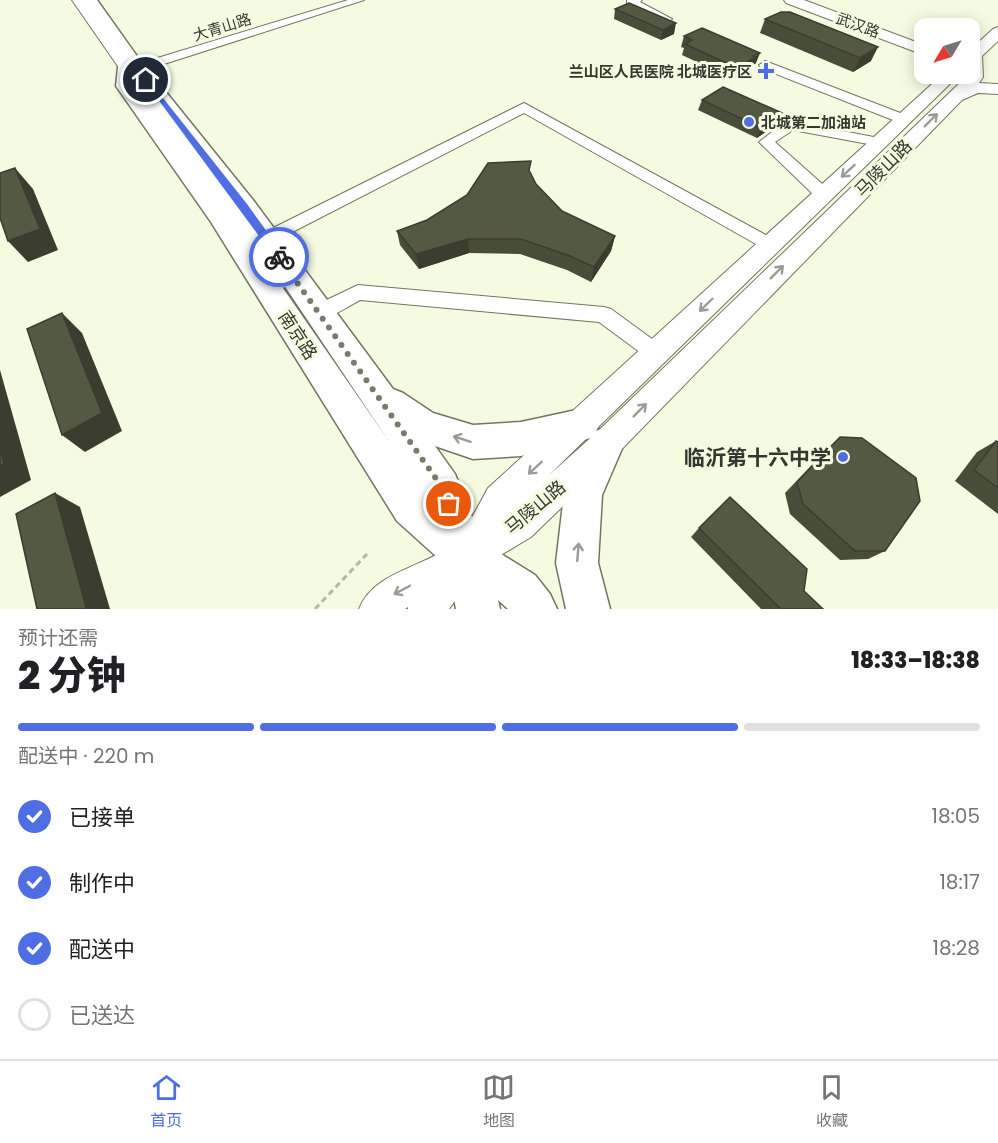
<!DOCTYPE html>
<html lang="zh">
<head>
<meta charset="utf-8">
<style>
	:root { --surface:#fff; --page:#f6f6f6; --text:#202124; --muted:#757577; --line:#e0e0e0; --accent:#4f6ee3 }
	body { margin:0; font-family:Poppins,"Noto Sans SC",sans-serif; background:var(--page); color:var(--text); height:100vh; display:flex; flex-direction:column; font-size:22px; white-space:nowrap }
	* { box-sizing:border-box; margin:0 }
	p { font-size:20px; color:var(--muted) }
	.icon { flex:none; width:33px; height:33px; fill:none; stroke:currentColor; stroke-width:2; stroke-linecap:round; stroke-linejoin:round }
	.map { position:relative; height:609px; overflow:hidden }
	.details { display:flex; flex-direction:column; background:var(--surface); flex:1 }
	.details>* { flex:none }
	.needle { width:39px; rotate:232deg }
	.controls { position:absolute; left:914px; top:18px; display:grid; gap:12px }
	.controls a { display:grid; place-items:center; width:66px; height:66px; border-radius:12px; background:var(--surface); box-shadow:0 3px 15px #0003; font-size:30px }
	.pin { position:absolute; display:grid; place-items:center; width:51px; height:51px; color:#fff; margin:-26px; border:3px solid #fff; border-radius:50%; box-shadow:0 2px 6px #0007 }
	.courier { position:absolute; display:grid; place-items:center; width:60px; height:60px; margin:-30px; border:4px solid #4f6ee3; border-radius:50%; background:#fff; color:#222; box-shadow:0 2px 8px #0007 }
	.head em { font-style:normal; font-weight:800 }
	.head div { display:flex; flex-direction:column-reverse }
	.head { display:flex; align-items:center; justify-content:space-between; height:102px; padding:0 18px }
	h1 { font-size:39px; font-weight:800; line-height:45px }
	.bar { display:grid; grid-template-columns:repeat(4,1fr); gap:9px 6px; align-content:center; height:72px; padding:0 18px }
	.bar i { height:8px; border-radius:4px; background:var(--line) }
	.bar .selected { background:var(--accent) }
	.bar p { grid-column:span 4 }
	ol { padding:0 18px; list-style:none }
	li { display:flex; align-items:center; gap:18px; height:66px }
	li p { margin-inline-start:auto }
	li .icon { padding:6px; border-radius:50%; background:var(--accent); color:#fff; stroke-width:4 }
	li:last-child { color:var(--muted) }
	li i { width:33px; height:33px; border:3px solid var(--line); border-radius:50% }
	.tabs { display:flex; justify-content:space-around; align-items:center; height:84px; border-top:2px solid var(--line); background:var(--surface); font-size:16px; color:var(--muted) }
	.tabs a { display:grid; justify-items:center; gap:3px }
	.tabs .selected { color:var(--accent) }
	.map>svg:first-child { display:block }
	.lines { fill:none; stroke-linecap:round; stroke-linejoin:round }
	.minor-casing { stroke:#71775f; stroke-width:2 }
	.major-casing { stroke:#71775f; stroke-width:2 }
	.highway-casing { stroke:#71775f; stroke-width:3 }
	.path { stroke:#b3b9a4; stroke-width:3; stroke-dasharray:6 4; stroke-linecap:butt }
	.minor { fill:#fff; fill-rule:evenodd }
	.major { fill:#fff; fill-rule:evenodd }
	.highway { fill:#fff; fill-rule:evenodd }
	.wall { fill:#484d3a }
	.shaded-wall { fill:#3b3e2f }
	.building { fill:#545943; stroke:#3b3e2f; stroke-width:1.5 }
	.oneway { stroke:#9a9c96 }
	.route { fill:#4f6ee3 }
	.done { stroke:#787c6c; stroke-width:6; stroke-dasharray:0 10.8 }
	.poi-dot { fill:#4f6ee3; stroke:#f4fbe0; stroke-width:2 }
	.labels { text-anchor:middle; dominant-baseline:central; stroke-width:6; stroke-linejoin:round; paint-order:stroke }
	.far-street-label { font-size:15px; fill:#35382e; stroke:#f4fbe0 }
	.far-poi-label { font-size:15px; font-weight:bold; fill:#35382e; stroke:#f4fbe0; text-anchor:end }
	.street-label { font-size:18px; fill:#35382e; stroke:#f4fbe0 }
	.near-poi-label { font-size:21px; font-weight:bold; fill:#35382e; stroke:#f4fbe0; text-anchor:end }
</style>
</head>
<body>
<div class="map">
<svg width="998" height="609" viewBox="0 0 998 609">
	<rect width="100%" height="100%" fill="#f4fbe0"/>
	<g class="lines">
		<defs>
			<g id="minor">
				<path d="M72,0H82L131,66L348,0H364L136,73L285,277L287,282L285,287L278,289L271,287Z"/>
				<path d="M627,0H642L640,2L672,19L670,21H662L627,4Z"/>
				<path d="M765,61L908,116L910,119L903,123L898,122L761,68L759,65Z"/>
				<path d="M524,103L775,240L778,244L775,248L769,250L763,248L524,113L273,242L267,244L261,242L258,238L261,234Z"/>
				<path d="M790,121L879,138L886,142L879,146L793,130L775,142L829,190L831,194L829,198H817L759,142L785,122Z"/>
				<path d="M358,285L604,307L611,309L663,347L666,353L663,359L656,362L649,359L599,322L360,300C347,307 327,322 312,317L309,312L312,307Z"/>
			</g>
			<g id="major">
				<path d="M784,0H804L924,45V55L786,3Z"/>
				<path d="M998,27V41L982,56L983,77L979,83L998,84V94L978,93L962,100L617,454L531,537L479,568L449,609H408V607L405,609H359C374,571 424,568 453,544C463,536 481,501 488,488L943,74H960L548,476L595,434L969,74V51L993,29Z"/>
			</g>
			<path id="highway" d="M81,0H97L139,59L138,70L153,76L253,200L393,389L403,393L433,413L473,425L521,422L581,409L593,414L599,425L596,431L606,427L619,432L624,444L602,495L598,563L610,609H566L556,563L564,495L591,438L521,456L473,459L435,446L455,474L482,542L535,575L550,594L557,609H508L498,600L500,609H456L448,567L397,521L211,222L116,86L119,59ZM136,83L235,212L388,440L229,210L136,86Z"/>
		</defs>
		<use href="#minor" class="minor-casing"/>
		<use href="#major" class="major-casing"/>
		<use href="#highway" class="highway-casing"/>
		<path class="path" d="M315,609L367,554"/>
		<use href="#minor" class="minor"/>
		<use href="#major" class="major"/>
		<use href="#highway" class="highway"/>
	</g>
	<g class="wall">
		<path d="M615,9L674,34L661,40L614,19Z"/>
		<path d="M765,19L871,61L853,72L760,33Z"/>
		<path d="M684,36L756,63L753,65L752,68L733,79L682,55L684,48L681,47Z"/>
		<path d="M702,100L782,113L778,123L757,138L698,110Z"/>
		<path d="M530,174L536,184L562,211L615,236L611,251L591,282L567,270L520,254L469,253L419,269L400,245L397,231L427,220Z"/>
		<path d="M840,437L885,551L868,559L840,560L790,514L785,493L827,449Z"/>
		<path d="M996,441L998,442V514L955,481L977,452Z"/>
		<path d="M699,528L804,591L823,609H761L691,537Z"/>
	</g>
	<g class="shaded-wall">
		<path d="M676,23L674,34L661,40L663,30Z"/>
		<path d="M878,47L871,61L853,72L860,58Z"/>
		<path d="M760,53L756,63L753,65L752,68L733,79L737,68Z"/>
		<path d="M782,113L778,123L757,138L761,128Z"/>
		<path d="M15,168L33,189L58,250L28,262L8,241Z"/>
		<path d="M615,236L611,251L591,282L594,267Z"/>
		<path d="M468,239L469,253L419,269L416,254Z"/>
		<path d="M62,313L82,333L122,431L85,452L62,435Z"/>
		<path d="M0,370L31,480L0,497Z"/>
		<path d="M55,493L80,507L110,609H84Z"/>
	</g>
	<g class="building">
		<path d="M629,3L676,23L663,30L615,9Z"/>
		<path d="M781,12H790L878,47L860,58L765,19Z"/>
		<path d="M702,28L760,53L753,56L756,57L737,68L685,44L692,40L684,36Z"/>
		<path d="M723,87L782,113L761,128L702,100Z"/>
		<path d="M531,161L529,170L536,184L562,211L615,236L594,267L570,256L521,239H468L416,254L397,231L427,220L467,195L488,163Z"/>
		<path d="M15,168L40,229L8,241L0,218V173Z"/>
		<path d="M62,313L102,413L62,435L27,329Z"/>
		<path d="M840,437L862,438L916,478L920,501L885,551H855L803,504L797,482Z"/>
		<path d="M996,441L998,442V488L974,470Z"/>
		<path d="M0,448L4,464L0,466Z"/>
		<path d="M55,493L86,607L84,609H37L16,514Z"/>
		<path d="M730,497L807,569L804,591L823,609H781L699,528Z"/>
	</g>
	<defs><path id="oneway-shaft" d="M-6 0H5M1.5-3L5.5 0L1.5 3" fill="none" stroke-width="1.6" stroke-linecap="round" stroke-linejoin="round" transform="scale(1.5)"/></defs>
	<g class="oneway">
		<use href="#oneway-shaft" transform="translate(931 120) rotate(-45)"/>
		<use href="#oneway-shaft" transform="translate(848 171) rotate(137)"/>
		<use href="#oneway-shaft" transform="translate(777 272) rotate(-45)"/>
		<use href="#oneway-shaft" transform="translate(706 305) rotate(136)"/>
		<use href="#oneway-shaft" transform="translate(640 410) rotate(-45)"/>
		<use href="#oneway-shaft" transform="translate(462 439) rotate(-162)"/>
		<use href="#oneway-shaft" transform="translate(535 468) rotate(137)"/>
		<use href="#oneway-shaft" transform="translate(578 552) rotate(-85)"/>
		<use href="#oneway-shaft" transform="translate(402 590) rotate(152)"/>
	</g>
	<path class="route" d="M143,79H148L247,204L283,254V259H276Z"/>
	<g class="lines">
		<path class="done" d="M279,257L442,487L449,504"/>
	</g>
	<g class="poi-dot">
		<path d="M763 62h6v6h6v6h-6v6h-6v-6h-6v-6h6z"/>
		<circle cx="749" cy="122" r="6"/>
		<circle cx="843" cy="457" r="6"/>
	</g>
	<g class="labels">
		<g class="far-street-label">
			<text transform="translate(858 25) rotate(20)">武汉路</text>
			<text transform="translate(222 27) rotate(-17)">大青山路</text>
		</g>
		<g class="far-poi-label">
			<text x="752" y="71">兰山区人民医院 北城医疗区</text>
			<text x="761" y="122" text-anchor="start">北城第二加油站</text>
		</g>
		<g class="street-label">
			<text transform="translate(883 168) rotate(-45)">马陵山路</text>
			<text transform="translate(298 335) rotate(57)">南京路</text>
			<text transform="translate(535 507) rotate(-40)">马陵山路</text>
		</g>
		<g class="near-poi-label">
			<text x="831" y="457">临沂第十六中学</text>
		</g>
	</g>
</svg>
<div class="controls">
<a><svg class="needle" viewBox="-14 -14 28 28"><path d="M0-13l5 13h-10z" fill="#e53935"/><path d="M0 13l5-13h-10z" fill="#757577"/></svg></a>
</div>
<div class="pin" style="left:449px;top:504px;background:#ea580c"><svg class="icon" aria-label="bag" viewBox="0 0 24 24"><path d="M5 8h14l-1 12H6zM9 8a3 3 0 0 1 6 0"/></svg></div>
<div class="pin" style="left:146px;top:80px;background:#1f2937"><svg class="icon" aria-label="home" viewBox="0 0 24 24"><path d="M3 11l9-7 9 7M6 9v11h12V9"/></svg></div>
<div class="courier" style="left:279px;top:257px"><svg class="icon" aria-label="bike" viewBox="0 0 24 24"><circle cx="6" cy="16" r="4"/><circle cx="18" cy="16" r="4"/><path d="M6 16l4-8h5l3 8M10 8l3 8H6M13 5h3"/></svg></div>
</div>
<section class="details">
<div class="head"><div><h1>2 分钟</h1><p>预计还需</p></div><em>18:33–18:38</em></div>
<div class="bar"><i class="selected"></i><i class="selected"></i><i class="selected"></i><i></i><p>配送中 · 220 m</p></div>
<ol>
<li><svg class="icon" aria-label="check" viewBox="0 0 24 24"><path d="M5 12l5 5 9-10"/></svg>已接单<p>18:05</p></li>
<li><svg class="icon" aria-label="check" viewBox="0 0 24 24"><path d="M5 12l5 5 9-10"/></svg>制作中<p>18:17</p></li>
<li><svg class="icon" aria-label="check" viewBox="0 0 24 24"><path d="M5 12l5 5 9-10"/></svg>配送中<p>18:28</p></li>
<li><i></i>已送达</li>
</ol>
</section>
<nav class="tabs">
<a class="selected"><svg class="icon" aria-label="home" viewBox="0 0 24 24"><path d="M3 11l9-7 9 7M6 9v11h12V9"/></svg>首页</a>
<a><svg class="icon" aria-label="map" viewBox="0 0 24 24"><path d="M3 6l6-2 6 2 6-2v14l-6 2-6-2-6 2zM9 4v14M15 6v14"/></svg>地图</a>
<a><svg class="icon" aria-label="saved" viewBox="0 0 24 24"><path d="M7 4h10v16l-5-4-5 4z"/></svg>收藏</a>
</nav>
</body>
</html>
